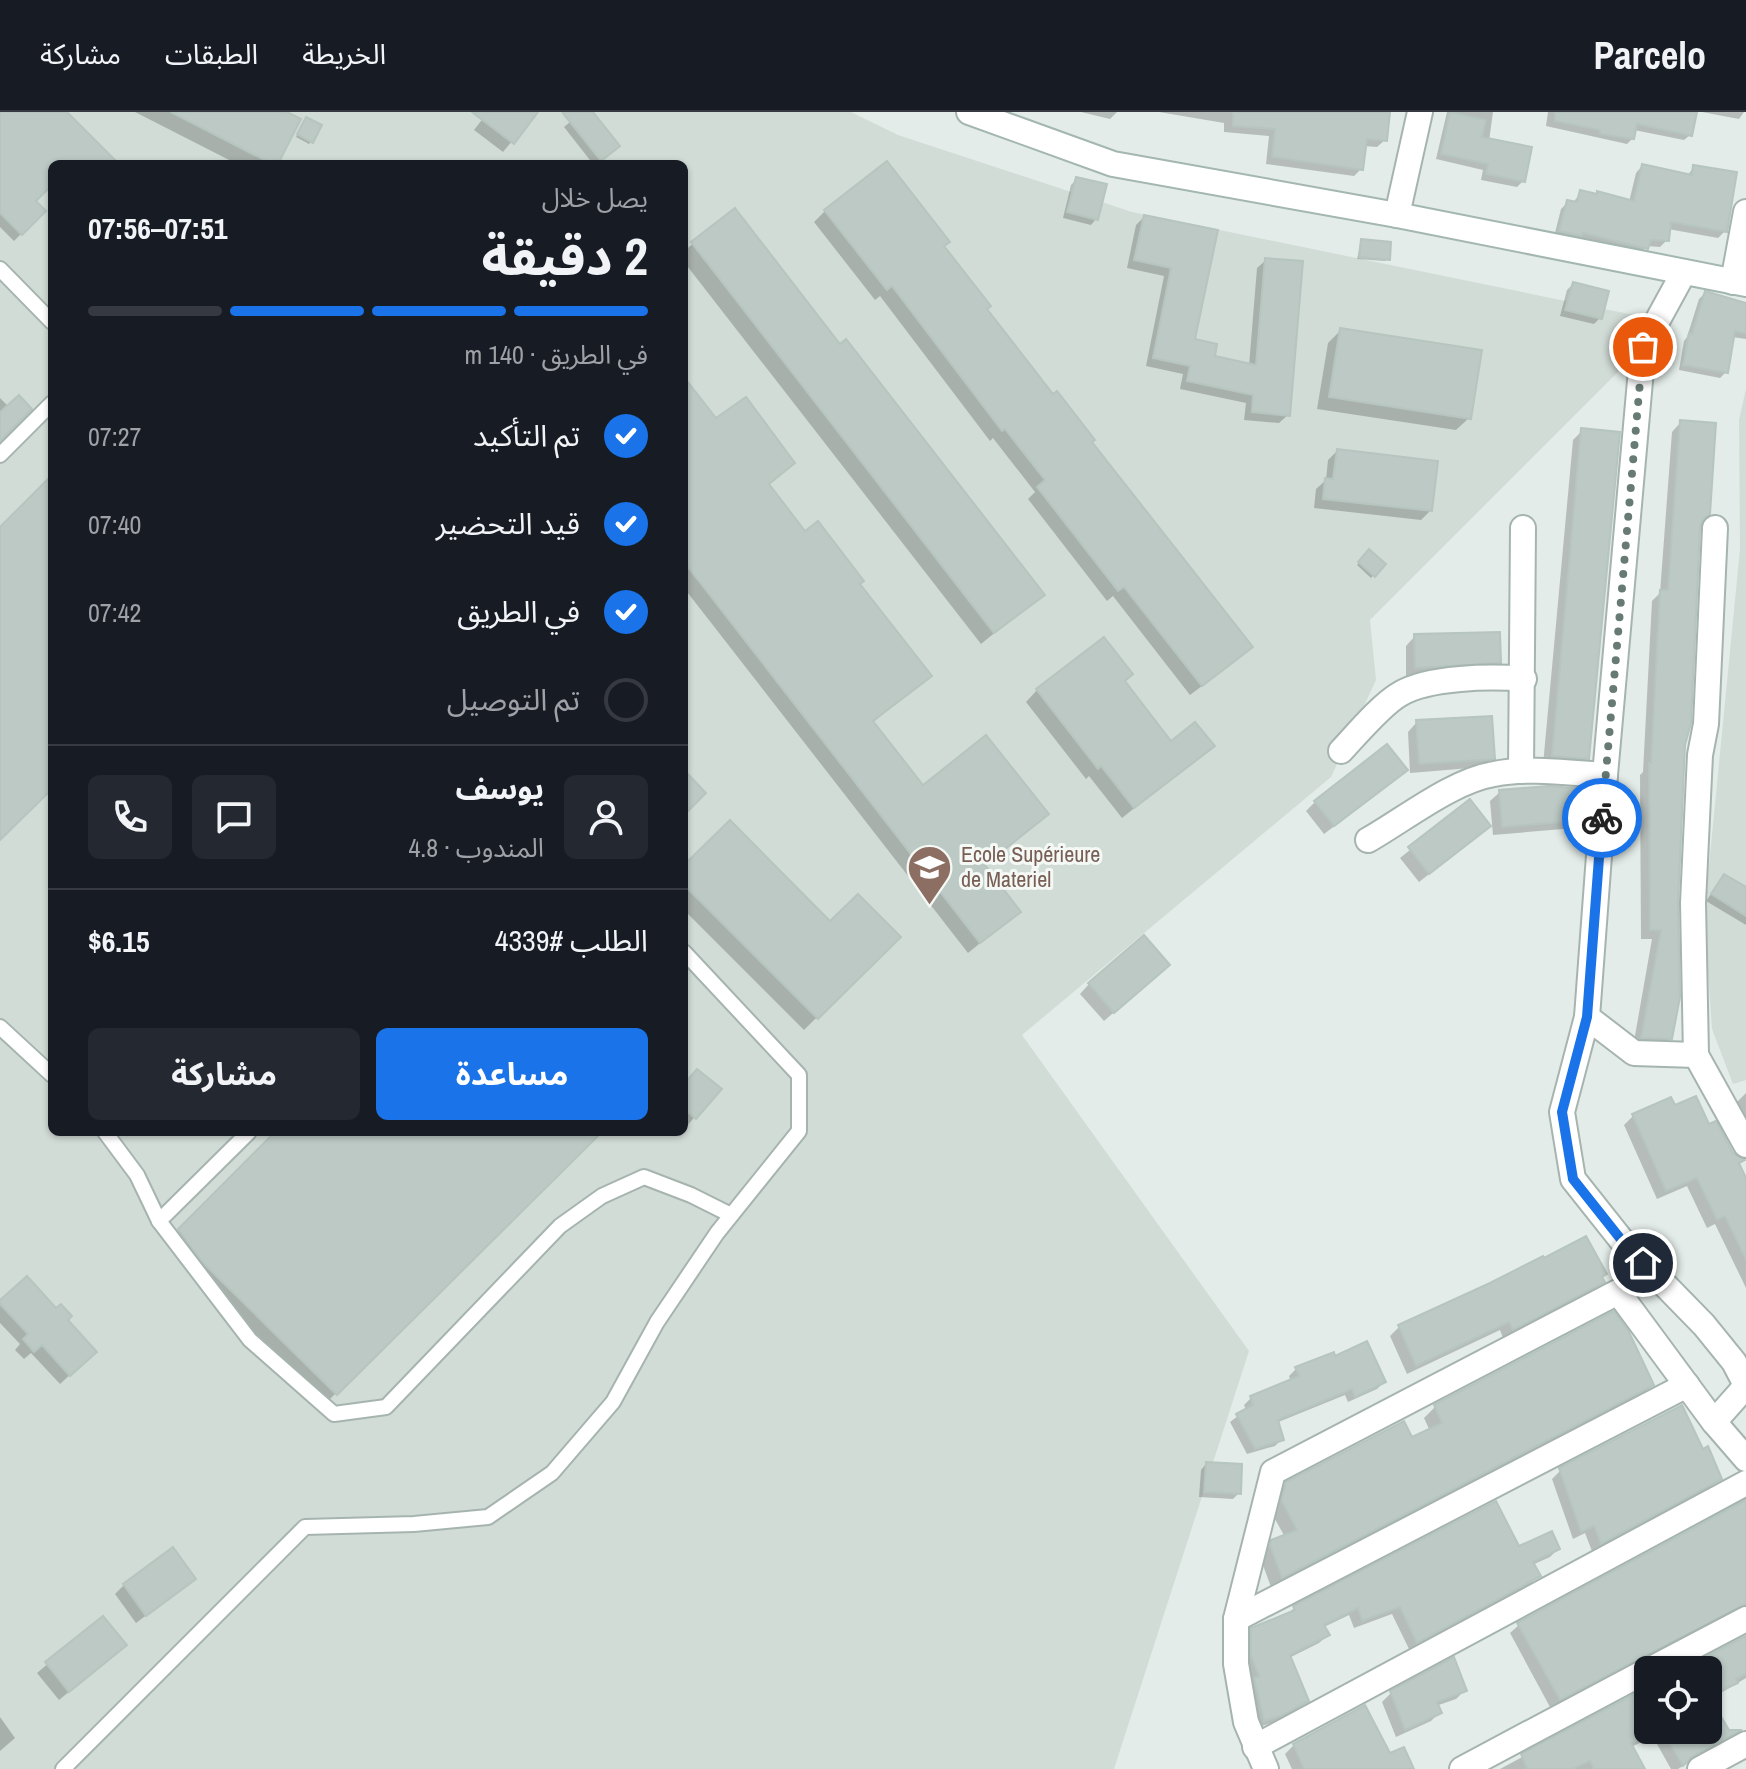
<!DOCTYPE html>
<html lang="ar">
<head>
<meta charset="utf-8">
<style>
	:root { --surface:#171b24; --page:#242831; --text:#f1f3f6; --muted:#9ea1a6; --line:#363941; --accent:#1a73e8 }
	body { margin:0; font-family:"Archivo Narrow","Noto Sans Arabic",sans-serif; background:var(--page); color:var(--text); direction:rtl; height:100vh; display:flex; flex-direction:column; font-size:30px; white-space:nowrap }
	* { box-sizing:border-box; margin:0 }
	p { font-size:26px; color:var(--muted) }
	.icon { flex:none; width:44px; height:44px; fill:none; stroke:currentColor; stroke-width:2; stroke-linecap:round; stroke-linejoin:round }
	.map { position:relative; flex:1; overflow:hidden; direction:ltr }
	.panel { position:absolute; left:48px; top:48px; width:640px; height:976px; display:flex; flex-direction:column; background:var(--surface); border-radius:12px; box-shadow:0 2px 6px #0004; direction:rtl }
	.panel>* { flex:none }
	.buttons { position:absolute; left:1634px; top:1544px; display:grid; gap:16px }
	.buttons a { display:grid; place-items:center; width:88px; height:88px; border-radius:12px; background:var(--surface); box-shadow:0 2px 6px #0004; font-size:40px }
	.pin { position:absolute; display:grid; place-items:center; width:68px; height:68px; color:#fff; margin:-34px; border:4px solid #fff; border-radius:50%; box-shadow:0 2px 8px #0007 }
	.courier { position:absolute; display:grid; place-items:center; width:80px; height:80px; margin:-40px; border:6px solid #1a73e8; border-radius:50%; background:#fff; color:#222; box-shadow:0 2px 10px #0007 }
	.overview em { font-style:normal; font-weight:700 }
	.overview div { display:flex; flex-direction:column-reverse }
	.overview { display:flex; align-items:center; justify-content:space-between; height:136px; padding:0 40px }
	h1 { font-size:52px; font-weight:700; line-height:60px }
	.bar { display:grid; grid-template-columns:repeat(4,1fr); gap:12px 8px; align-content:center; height:96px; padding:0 40px }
	.bar i { height:10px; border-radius:6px; background:var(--line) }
	.bar .active { background:var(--accent) }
	.bar p { grid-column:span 4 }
	.line { display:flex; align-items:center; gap:20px; padding:0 40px; border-top:2px solid var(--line) }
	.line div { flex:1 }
	.round { display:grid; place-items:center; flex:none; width:84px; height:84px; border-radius:12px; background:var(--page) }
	ol { padding:0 40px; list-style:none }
	li { display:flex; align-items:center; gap:24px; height:88px }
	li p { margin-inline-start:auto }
	li .icon { padding:8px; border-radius:50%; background:var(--accent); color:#fff; stroke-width:4 }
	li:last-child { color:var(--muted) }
	li i { width:44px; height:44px; border:4px solid var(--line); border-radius:50% }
	.button { display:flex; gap:16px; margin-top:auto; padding:16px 40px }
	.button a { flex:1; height:92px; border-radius:12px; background:var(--accent); color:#fff; font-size:32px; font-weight:700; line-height:92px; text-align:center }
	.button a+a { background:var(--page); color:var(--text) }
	header { display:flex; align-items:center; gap:48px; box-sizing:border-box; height:112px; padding:0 40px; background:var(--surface); border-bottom:2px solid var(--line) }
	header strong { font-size:38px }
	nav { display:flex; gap:44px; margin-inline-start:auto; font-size:28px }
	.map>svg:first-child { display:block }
	.built { fill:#d2dcd7; fill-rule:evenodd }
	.shadow { fill:#0003 }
	.building { fill:#bcc9c4; stroke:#b6c5bf; stroke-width:2 }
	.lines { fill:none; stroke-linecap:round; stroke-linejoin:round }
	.service-casing { stroke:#a6b4af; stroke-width:18 }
	.minor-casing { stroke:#a6b4af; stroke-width:28 }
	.secondary-casing { stroke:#a3b7b0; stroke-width:28 }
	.service { stroke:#fff; stroke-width:14 }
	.minor { stroke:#fff; stroke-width:24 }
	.secondary { stroke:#fff; stroke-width:24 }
	.done { stroke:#687a74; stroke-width:8; stroke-dasharray:0 14.4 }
	.route { stroke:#1a73e8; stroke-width:10 }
	.labels { text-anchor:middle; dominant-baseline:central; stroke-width:6; stroke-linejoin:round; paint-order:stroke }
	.education-label { font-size:22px; fill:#785e54; stroke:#f4f9f6; text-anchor:start }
</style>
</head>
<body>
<header>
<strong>Parcelo</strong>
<nav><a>الخريطة</a><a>الطبقات</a><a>مشاركة</a></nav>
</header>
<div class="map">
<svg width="1746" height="1657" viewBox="0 0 1746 1657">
	<rect width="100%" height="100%" fill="#e3ece8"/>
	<g class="built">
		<path d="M0,0H851L898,23L1132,100L1668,210L1370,508L1376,568L1331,665L1022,923L1249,1239L1114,1657H0ZM52,52H684V1020H52Z"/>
		<path d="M1746,277V968L1733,972L1712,917L1704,804L1740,437L1739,308Z"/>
	</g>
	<g class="shadow">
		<path d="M0,0H64L71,52H52V71L33,89L44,99L14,129L0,115Z"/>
		<path d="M135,0H282L276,52H237Z"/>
		<path d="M488,0H536L503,40L474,18Z"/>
		<path d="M582,0H590L611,40L596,52H593L564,15Z"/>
		<path d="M1081,0H1117L1110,7Z"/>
		<path d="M1159,0H1388L1385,28L1377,35L1364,34L1361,57L1354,64L1266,52L1269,24L1224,20V11Z"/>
		<path d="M1447,0H1493L1489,29L1523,69L1517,75L1481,68L1483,58L1436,47Z"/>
		<path d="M1548,0H1695L1690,23L1684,28L1634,18L1633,26L1627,32L1546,14Z"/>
		<path d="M1702,0H1744L1739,7Z"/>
		<path d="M304,9L311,30L309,32L296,25Z"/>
		<path d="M1642,54L1687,64L1694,55L1725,119L1718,126L1668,117L1667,128L1660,135L1647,134L1639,143L1554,125L1561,97L1568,90L1573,91L1581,80L1629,90L1636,61Z"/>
		<path d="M1077,67L1096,107L1091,113L1063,106L1071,73Z"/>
		<path d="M734,99L839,234L1042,482L981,532L684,150V139Z"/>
		<path d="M825,99L942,135L985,197L1250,535L1239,546L1190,583L1113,484L1107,489L1028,387L1035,380L993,326L990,329L880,184L875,188L814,110Z"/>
		<path d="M1144,105L1215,120L1192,229L1212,246L1249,254L1257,156L1266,148L1288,303L1279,311L1244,308L1246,291L1180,277L1183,262L1146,254L1164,164L1127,156L1136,113Z"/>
		<path d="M1361,129L1388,147L1385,149L1357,147Z"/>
		<path d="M1573,172L1600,206L1594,212L1560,204L1567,178Z"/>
		<path d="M1705,181L1746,194V227L1732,225L1726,260L1720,266L1679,258L1684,229L1687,225L1699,187Z"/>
		<path d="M1340,219L1469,306L1456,318L1317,297L1328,231Z"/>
		<path d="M684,268L805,422L858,472L929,564L872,611L923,676L1046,702L983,754L1018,800L968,841L684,476Z"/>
		<path d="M0,286L9,295L0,327Z"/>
		<path d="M1681,310L1700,409L1683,632L1670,926L1661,936L1633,935L1652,827H1641L1640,663L1643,660L1652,489L1660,481L1672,320Z"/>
		<path d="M1582,319L1587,646L1578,655L1543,653L1573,328Z"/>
		<path d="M1337,339L1430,399L1421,408L1314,396L1316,377L1326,368L1328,348Z"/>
		<path d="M1369,440L1383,452L1371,466L1357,453Z"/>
		<path d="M1415,524L1499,550L1490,559L1406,564V534Z"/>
		<path d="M1123,570L1170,631L1212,634L1122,706L1089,664L1086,667L1026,590L1037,578Z"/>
		<path d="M1417,610L1493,646L1483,655L1410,661L1408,620Z"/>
		<path d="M1396,667L1324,722L1306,699L1315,690Z"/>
		<path d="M1500,680L1585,707L1575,716L1493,723L1490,689Z"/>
		<path d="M1470,690L1479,723L1419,770L1400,746Z"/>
		<path d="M684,756L830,812L898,825L804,918L684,798Z"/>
		<path d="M1724,764L1746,778V813L1706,789Z"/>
		<path d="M1158,862L1104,909L1080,882L1089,872Z"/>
		<path d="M684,968L719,978L684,1017Z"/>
		<path d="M1746,981V1026L1735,1007L1742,1000L1737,990Z"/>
		<path d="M1670,988L1674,996L1737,1052L1746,1071V1176L1715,1112L1707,1116L1687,1074L1657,1087L1624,1013L1633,1004Z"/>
		<path d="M278,1020H599L323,1294L191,1163L167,1131Z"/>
		<path d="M1600,1166L1602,1170L1593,1179L1503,1226L1500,1218L1407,1262L1390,1224L1399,1215Z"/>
		<path d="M0,1191L56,1199L65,1208L85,1249L60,1272L31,1241L24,1247L15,1238L20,1232L0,1211Z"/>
		<path d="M1332,1242L1334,1247L1384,1270L1377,1277L1348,1290L1345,1283L1276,1311L1282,1327L1275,1334L1247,1342L1230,1310L1246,1298L1244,1293L1251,1286L1291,1270L1289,1264L1296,1257Z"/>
		<path d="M1652,1273L1641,1284L1271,1475L1260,1445L1272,1430L1285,1425L1271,1400L1275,1383L1287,1372L1430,1319L1424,1306L1435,1295Z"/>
		<path d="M1702,1339L1720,1366L1711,1375L1592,1439L1585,1421L1573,1427L1552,1367L1561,1358Z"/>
		<path d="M1206,1352L1239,1381L1233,1387L1199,1385L1201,1358Z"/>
		<path d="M1746,1390V1504L1729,1502L1550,1595L1510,1521L1519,1513Z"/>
		<path d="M1518,1437H1558L1550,1445L1532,1453L1538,1464L1530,1472L1409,1537L1392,1502L1354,1516L1349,1503L1324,1515L1328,1523L1319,1531L1289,1546L1306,1589L1298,1597L1271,1611L1256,1616L1244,1526L1252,1518L1287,1503L1294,1496Z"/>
		<path d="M194,1467L136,1511L115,1482L124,1473Z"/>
		<path d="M102,1506L115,1542L59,1588L37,1561Z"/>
		<path d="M1746,1526V1566L1709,1588L1729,1622L1720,1631L1678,1657H1671L1653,1625L1631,1635L1642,1657H1500L1648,1578V1618H1708V1558H1686Z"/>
		<path d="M1465,1578L1456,1587L1436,1594L1439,1601L1431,1609L1396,1625L1382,1590L1391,1581Z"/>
		<path d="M0,1605L15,1626L0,1639Z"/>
		<path d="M1294,1633L1389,1644L1412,1657H1292L1285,1642Z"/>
	</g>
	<g class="building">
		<path d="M0,0H67L119,52H52V73L36,89L46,99L22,123L0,101Z"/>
		<path d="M171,0H287L301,7L278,52H272Z"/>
		<path d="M472,0H538L514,32Z"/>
		<path d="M562,0H593L620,34L601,49Z"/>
		<path d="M1233,0H1390L1387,29L1367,27L1363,58L1272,45L1275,17L1233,14Z"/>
		<path d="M1450,0L1486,8L1482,25L1532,35L1525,70L1486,62L1488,52L1441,42Z"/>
		<path d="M1555,0H1697L1692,24L1637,12L1634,27L1600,22V18L1555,9Z"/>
		<path d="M306,5L322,13L313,31L297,22Z"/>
		<path d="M887,49L950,130L944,134L991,194L987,197L1053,282L1057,279L1095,328L1092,330L1253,535L1202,574L1124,475L1118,479L1037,375L1045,368L1005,317L1002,319L892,174L887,178L824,98Z"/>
		<path d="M1642,52L1692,63L1693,53L1737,60L1727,120L1671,110L1669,129L1651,128L1648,137L1583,121L1582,124L1559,119L1567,88L1577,90L1580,78L1597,82V79L1634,89Z"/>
		<path d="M1076,65L1107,72L1098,108L1067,100Z"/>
		<path d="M735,96L840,232L846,227L1045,483L994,521L691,130Z"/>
		<path d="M1144,103L1218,118L1195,227L1217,232L1215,244L1256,253L1265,146L1303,149L1290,304L1252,300L1253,283L1187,269L1190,254L1153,246L1171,156L1134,148Z"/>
		<path d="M1361,127L1391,130L1390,148L1359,145Z"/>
		<path d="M1573,170L1609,179L1602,207L1565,198Z"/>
		<path d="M1705,179L1746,191V222L1735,219L1728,261L1683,253L1689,221L1692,222Z"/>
		<path d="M1340,216L1482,238L1471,307L1329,285Z"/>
		<path d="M684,265L716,306L746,285L795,351L769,372L805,419L818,409L864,469L860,472L932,564L873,609L923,673L986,623L1049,702L985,753L1021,800L980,831L684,450Z"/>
		<path d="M19,283L32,297L0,329V300Z"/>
		<path d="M1680,308L1716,311L1710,402L1703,407L1700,415L1691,611L1685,633L1678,791L1680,885L1672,927L1641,926L1661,818H1650L1649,651H1651L1660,478H1668Z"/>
		<path d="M1581,316L1620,320L1589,647L1552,644Z"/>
		<path d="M1337,337L1438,349L1432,399L1323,387L1325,366L1333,367Z"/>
		<path d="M52,363V677L0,728V415Z"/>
		<path d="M1369,437L1386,452L1375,465L1358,450Z"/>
		<path d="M1500,520L1501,551L1415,556L1414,522Z"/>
		<path d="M1104,525L1133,562L1125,569L1171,629L1195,610L1215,634L1134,696L1101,654L1098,657L1036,577Z"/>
		<path d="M1492,604L1495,647L1419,652L1416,608Z"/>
		<path d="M1387,632L1408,658L1334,714L1314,689Z"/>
		<path d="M684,658L706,681L684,703Z"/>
		<path d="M1549,674L1586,677L1587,708L1502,715L1499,678Z"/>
		<path d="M1470,687L1491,714L1429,762L1408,735Z"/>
		<path d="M730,708L830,809L858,782L901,825L818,907L684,773V753Z"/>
		<path d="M1724,762L1746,775V804L1711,782Z"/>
		<path d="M1144,823L1170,853L1114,901L1088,871Z"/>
		<path d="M697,957L722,977L696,1007L684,997V972Z"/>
		<path d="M1696,984L1709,1012L1716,1009L1733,1041L1745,1048L1739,1051L1746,1066V1148L1725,1104L1717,1108L1697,1066L1666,1079L1632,1002L1671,985L1675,993Z"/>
		<path d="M275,1020H602L337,1283L203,1151L178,1117Z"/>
		<path d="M1586,1124L1607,1162L1602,1165L1605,1170L1513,1218L1509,1210L1416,1254L1398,1213L1490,1171L1543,1144L1544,1146Z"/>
		<path d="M27,1164L56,1196L61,1192L72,1204L68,1208L97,1240L70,1264L42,1233L34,1240L23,1227L28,1222L0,1192V1188Z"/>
		<path d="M1614,1199L1629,1220L1654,1273L1282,1466L1270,1433L1271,1428L1297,1418L1281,1388L1286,1370L1404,1309L1412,1325L1442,1311L1434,1293Z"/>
		<path d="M1367,1229L1386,1270L1355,1285L1352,1277L1278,1308L1284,1328L1255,1337L1236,1302L1253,1293L1250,1284L1299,1264L1295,1255L1334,1240L1335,1244Z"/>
		<path d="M1682,1293L1703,1337L1708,1334L1722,1367L1601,1432L1594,1414L1581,1420L1559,1356Z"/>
		<path d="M1206,1350L1242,1352L1241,1382L1204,1380Z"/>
		<path d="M1746,1388V1492L1560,1588L1517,1511Z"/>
		<path d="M1496,1389L1519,1434L1552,1419L1560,1437L1533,1450L1541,1464L1417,1531L1400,1495L1362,1509L1358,1496L1324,1513L1330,1523L1290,1543L1309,1589L1281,1604L1264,1609L1254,1566L1259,1564L1251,1544V1516L1295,1498L1293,1494Z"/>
		<path d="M173,1435L196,1467L146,1504L123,1472Z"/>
		<path d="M103,1504L127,1533L69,1580L45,1550Z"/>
		<path d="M1746,1524V1562L1736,1567L1738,1571L1709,1584L1729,1618H1742L1693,1644L1683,1654L1662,1618H1708V1558H1681Z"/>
		<path d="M1454,1545L1467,1579L1437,1590L1442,1601L1405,1618L1390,1579Z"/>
		<path d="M1648,1575V1624L1631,1631L1645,1657H1594L1590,1649L1572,1657H1527L1521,1642Z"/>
		<path d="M1365,1593L1390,1641L1404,1635L1414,1657H1304L1293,1632Z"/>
	</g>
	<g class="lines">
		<defs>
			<g id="service">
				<path d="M0,157L52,210"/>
				<path d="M0,343L52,291"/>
				<path d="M0,915L52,963"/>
				<path d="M105,1020L137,1063L159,1109L250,1228L334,1302L386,1295L560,1114L602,1084L644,1065L691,1083L731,1103"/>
				<path d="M159,1109L249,1020"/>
				<path d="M63,1657L305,1415L414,1412L488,1405L552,1361L613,1290L657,1210L717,1121L799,1019V963L684,840"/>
			</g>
			<g id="minor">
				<path d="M1397,103L1420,0"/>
				<path d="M1684,160L1643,235L1605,663L1587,905L1634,941L1696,943"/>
				<path d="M1733,170L1746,100"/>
				<path d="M1715,416L1706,612L1700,643L1693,791L1696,943L1746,1033"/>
				<path d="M1341,639C1356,623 1382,592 1400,582C1428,565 1491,564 1524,567"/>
				<path d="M1521,659L1523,416"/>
				<path d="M1368,728C1405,707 1452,669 1494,662C1529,655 1569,661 1605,663"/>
				<path d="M1587,905L1562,1000L1573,1067L1623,1130L1704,1213L1734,1250L1746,1273"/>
				<path d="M1714,1310L1746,1274"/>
				<path d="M1236,1507L1687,1273"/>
				<path d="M1649,1558L1746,1507"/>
				<path d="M1255,1635L1746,1371"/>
				<path d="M1266,1657L1246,1610L1236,1552V1507L1273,1360L1618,1180L1714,1310L1746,1347"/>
				<path d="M1462,1657L1648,1558"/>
				<path d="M1700,1657L1746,1632"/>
			</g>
			<path id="secondary" d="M969,0L1113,52L1397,103L1746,172"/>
		</defs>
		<use href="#service" class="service-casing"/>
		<use href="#minor" class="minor-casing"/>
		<use href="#secondary" class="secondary-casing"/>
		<use href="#service" class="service"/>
		<use href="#minor" class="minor"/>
		<use href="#secondary" class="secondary"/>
	</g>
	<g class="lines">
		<path class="done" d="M1602,706L1643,235"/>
		<path class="route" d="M1602,706L1587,905L1562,1000L1573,1067L1623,1130L1643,1151"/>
	</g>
	<defs>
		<symbol id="university-pin" viewBox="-11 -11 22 30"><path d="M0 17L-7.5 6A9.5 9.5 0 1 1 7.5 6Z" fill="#8d6e63" stroke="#f4f9f6"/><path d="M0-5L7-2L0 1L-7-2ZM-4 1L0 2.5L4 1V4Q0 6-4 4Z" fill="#fff"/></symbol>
	</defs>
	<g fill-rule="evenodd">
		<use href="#university-pin" x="904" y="730" width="51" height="69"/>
	</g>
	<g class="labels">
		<g class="education-label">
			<text x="961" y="742">Ecole Supérieure<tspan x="961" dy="25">de Materiel</tspan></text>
		</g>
	</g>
</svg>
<div class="buttons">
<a><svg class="icon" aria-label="locate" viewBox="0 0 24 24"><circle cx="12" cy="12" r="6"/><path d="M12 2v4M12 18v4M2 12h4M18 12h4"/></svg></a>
</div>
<div class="pin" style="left:1643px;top:235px;background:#ea580c"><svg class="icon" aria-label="bag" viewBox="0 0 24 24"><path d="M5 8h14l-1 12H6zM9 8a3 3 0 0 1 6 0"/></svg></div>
<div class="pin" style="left:1643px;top:1151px;background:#1f2937"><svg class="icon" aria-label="home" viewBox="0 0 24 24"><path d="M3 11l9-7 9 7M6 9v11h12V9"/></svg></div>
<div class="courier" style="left:1602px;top:706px"><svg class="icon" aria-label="bike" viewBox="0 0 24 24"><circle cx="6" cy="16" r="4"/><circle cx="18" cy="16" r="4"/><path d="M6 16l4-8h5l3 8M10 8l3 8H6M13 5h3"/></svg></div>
<section class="panel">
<div class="overview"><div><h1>2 دقيقة</h1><p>يصل خلال</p></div><em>07:51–07:56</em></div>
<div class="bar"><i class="active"></i><i class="active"></i><i class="active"></i><i></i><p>في الطريق · 140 m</p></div>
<ol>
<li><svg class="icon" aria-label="check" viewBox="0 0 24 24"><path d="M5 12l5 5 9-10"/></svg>تم التأكيد<p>07:27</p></li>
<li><svg class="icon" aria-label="check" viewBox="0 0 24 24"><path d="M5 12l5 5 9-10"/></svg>قيد التحضير<p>07:40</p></li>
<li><svg class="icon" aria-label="check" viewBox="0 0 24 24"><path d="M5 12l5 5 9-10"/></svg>في الطريق<p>07:42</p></li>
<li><i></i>تم التوصيل</li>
</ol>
<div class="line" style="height:144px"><a class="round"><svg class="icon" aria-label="person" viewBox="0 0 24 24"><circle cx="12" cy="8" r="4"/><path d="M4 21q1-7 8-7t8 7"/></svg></a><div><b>يوسف</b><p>المندوب · 4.8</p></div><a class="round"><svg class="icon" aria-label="chat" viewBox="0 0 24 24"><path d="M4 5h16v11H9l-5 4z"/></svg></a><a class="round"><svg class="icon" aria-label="phone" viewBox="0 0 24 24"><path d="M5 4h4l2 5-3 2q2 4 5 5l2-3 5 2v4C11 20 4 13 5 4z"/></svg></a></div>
<div class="line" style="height:104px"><div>الطلب #4339</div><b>$6.15</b></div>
<div class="button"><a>مساعدة</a><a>مشاركة</a></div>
</section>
</div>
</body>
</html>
